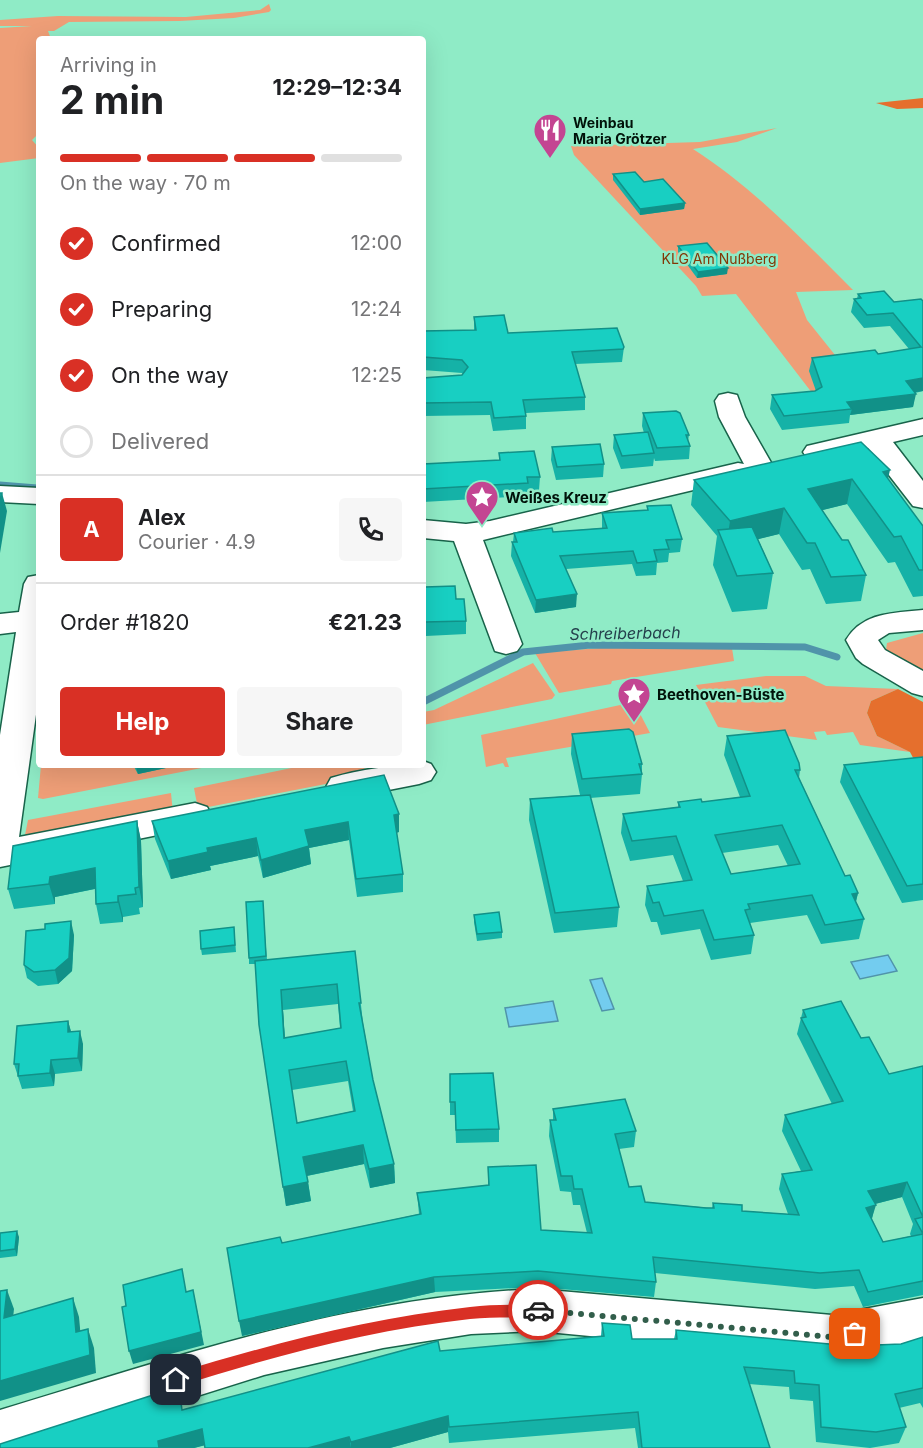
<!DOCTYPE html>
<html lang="en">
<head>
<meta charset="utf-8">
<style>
	:root { --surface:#fff; --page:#f6f6f6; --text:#202124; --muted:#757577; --line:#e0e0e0; --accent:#d93025 }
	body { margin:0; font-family:Inter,sans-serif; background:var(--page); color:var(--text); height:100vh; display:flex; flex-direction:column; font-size:22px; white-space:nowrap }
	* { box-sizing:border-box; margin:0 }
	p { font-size:20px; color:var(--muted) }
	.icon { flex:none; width:33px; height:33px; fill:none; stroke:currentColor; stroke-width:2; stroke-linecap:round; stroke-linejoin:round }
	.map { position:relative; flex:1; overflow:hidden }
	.panel { position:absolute; left:36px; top:36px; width:390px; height:732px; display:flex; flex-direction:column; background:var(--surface); border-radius:6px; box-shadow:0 6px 24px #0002 }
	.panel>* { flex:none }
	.pin { position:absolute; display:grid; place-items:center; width:51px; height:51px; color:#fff; margin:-26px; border-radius:12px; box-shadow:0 3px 9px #0006 }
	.courier { position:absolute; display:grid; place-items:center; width:60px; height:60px; margin:-30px; border:4px solid #d93025; border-radius:50%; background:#fff; color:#222; box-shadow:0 2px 8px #0007 }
	.overview em { font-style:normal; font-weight:700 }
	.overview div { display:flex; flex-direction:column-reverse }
	.overview { display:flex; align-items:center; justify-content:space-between; height:102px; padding:0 24px }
	h1 { font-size:39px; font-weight:700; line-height:45px }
	.bar { display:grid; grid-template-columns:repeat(4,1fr); gap:9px 6px; align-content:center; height:72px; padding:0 24px }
	.bar i { height:8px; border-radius:4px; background:var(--line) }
	.bar .on { background:var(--accent) }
	.bar p { grid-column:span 4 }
	.line { display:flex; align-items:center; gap:15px; padding:0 24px; border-top:2px solid var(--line) }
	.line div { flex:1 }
	.round { display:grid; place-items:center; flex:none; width:63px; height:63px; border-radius:6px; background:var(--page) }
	ol { padding:0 24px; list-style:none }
	li { display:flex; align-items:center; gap:18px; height:66px }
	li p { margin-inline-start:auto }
	li .icon { padding:6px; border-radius:50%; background:var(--accent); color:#fff; stroke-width:4 }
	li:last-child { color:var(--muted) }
	li i { width:33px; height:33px; border:3px solid var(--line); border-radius:50% }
	.primary-button { display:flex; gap:12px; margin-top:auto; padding:12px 24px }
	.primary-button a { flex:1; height:69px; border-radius:6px; background:var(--accent); color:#fff; font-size:24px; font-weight:700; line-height:69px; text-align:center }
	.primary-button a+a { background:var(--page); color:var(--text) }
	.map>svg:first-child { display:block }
	.green { fill:#ee9e77 }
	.forest { fill:#e56f2d }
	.water { fill:#73ccef; stroke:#5094aa; stroke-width:1.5 }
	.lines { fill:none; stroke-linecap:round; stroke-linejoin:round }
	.stream-far1 { stroke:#5094aa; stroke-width:5 }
	.stream { stroke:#5094aa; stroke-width:7 }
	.minor-casing { stroke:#18634a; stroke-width:3 }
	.minor { fill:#fff; fill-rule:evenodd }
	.wall { fill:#15b2a7; fill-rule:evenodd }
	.shaded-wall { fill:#119188 }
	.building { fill:#18cfc2; stroke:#119188; stroke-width:1.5; fill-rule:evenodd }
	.route { fill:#d93025 }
	.done { stroke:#325e4b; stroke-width:6; stroke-dasharray:0 10.8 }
	.labels { text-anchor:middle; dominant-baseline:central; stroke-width:5; stroke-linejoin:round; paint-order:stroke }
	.far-poi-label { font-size:14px; font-weight:bold; fill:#001209; stroke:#8febc6; text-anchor:start }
	.far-park-label { font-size:14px; fill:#823706; stroke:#8febc6 }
	.poi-label { font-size:15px; font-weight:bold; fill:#001209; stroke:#8febc6; text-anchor:start }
	.water-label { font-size:16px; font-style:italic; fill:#25414d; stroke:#8febc6 }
</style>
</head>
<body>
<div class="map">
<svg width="923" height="1448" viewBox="0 0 923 1448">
	<rect width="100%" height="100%" fill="#8febc6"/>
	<g class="green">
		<path d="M269,4L271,10L269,12L234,18L179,21L69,22L54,31H48L51,39H39V133L32,140L39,148V158L0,163V28L32,26H0V20L58,16L186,17L260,10Z"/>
		<path d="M777,128L737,142L693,149C754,188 802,239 853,290L796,292L807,320L867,395L819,402L736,294L702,296L696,286L574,155L571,146L700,142Z"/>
		<path d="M923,633V671L886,650L887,643Z"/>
		<path d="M613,647L732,648L734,661L612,681L611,684L559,693L535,653Z"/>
		<path d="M533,663L555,695L552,699L423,725V712L434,710Z"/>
		<path d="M766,676H805L826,686L898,689L871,701L867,713L877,736L910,752L860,745L853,732L827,735L825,731L814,732L817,740L718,727L696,685Z"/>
		<path d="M634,702L650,733L506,758L509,767H505L503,763L486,767L481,735Z"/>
		<path d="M41,765H217L43,799L38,798Z"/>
		<path d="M306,765H372L336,782L198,809L194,788Z"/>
		<path d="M171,793L173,813L24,840L28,820Z"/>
	</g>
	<g class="forest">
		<path d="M923,98V108L897,109L876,103Z"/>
		<path d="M898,689L923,702V769H919L910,752L877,736L867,713L871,701Z"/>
	</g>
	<g class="water">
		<path d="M888,955L897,971L860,979L851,962Z"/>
		<path d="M602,978L614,1009L602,1011L590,980Z"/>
		<path d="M553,1001L558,1021L509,1027L505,1008Z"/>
	</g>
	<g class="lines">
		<path class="stream-far1" d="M0,484L37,487"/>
		<path class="stream" d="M423,702L523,652L590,645L805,647L837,657"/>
		<defs>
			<g id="minor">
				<path d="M728,393L737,395L745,417L773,466L769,472L759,474L751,472L748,477L483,540L522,644L517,651L506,654L495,651L454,541L423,538V520L466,524L490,521L738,463L744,464L719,417L715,401L719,395Z"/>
				<path d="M923,419V435L893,442L923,481V508L913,506L868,448L817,460L807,458L803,452L807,446Z"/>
				<path d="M0,486L39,488V504L0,502Z"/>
				<path d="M39,575V693L19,837L195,803L207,807L212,816L207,825L0,867V735L16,632L0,634V614L19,612L24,584L28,577Z"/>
				<path d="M923,610V630L889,633L878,640L885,650L923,671V696L912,693L863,664L856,658L846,640C863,612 893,613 923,610Z"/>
				<path d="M423,761L431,764L436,772L431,780L419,784L343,799L331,796L326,787L331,778C361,769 392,765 423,765Z"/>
				<path d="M537,1289L832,1315L923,1298V1342L832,1359L537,1331L471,1334L383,1348L264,1375L32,1448H0V1410C179,1356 349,1297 537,1289Z"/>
			</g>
		</defs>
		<use href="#minor" class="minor-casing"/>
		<use href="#minor" class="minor"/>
	</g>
	<g class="wall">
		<path d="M613,174L644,182L685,203L684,209L640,215L613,180Z"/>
		<path d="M678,246L727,274L697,278L678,252Z"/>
		<path d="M858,294L894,302L921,299L923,391L915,393L913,407L850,415L849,423L782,430L770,409L772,395L816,391L809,371L812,358L878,354L909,349L890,326L864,328L851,312L854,299H857Z"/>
		<path d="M474,317L508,333L624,347L622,362L575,364L585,397V410L526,413V429L493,431L490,415L423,416V378L462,375L463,374L462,373L423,370V331L474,330Z"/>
		<path d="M643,413L689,435L688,441L690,446L689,459L655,461L654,458L653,466L621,469L613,448L614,435L644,433L642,426Z"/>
		<path d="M552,447L604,464L603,477L556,480L551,460Z"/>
		<path d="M499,453L540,477L539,490H528V496L423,502V464L499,460Z"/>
		<path d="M888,479L923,526V596L913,597L895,562L888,563L847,504L822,510L866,575L861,601L826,604L810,569L802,570L779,534L758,539L773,573L767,609L732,612L713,565L717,536L691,505L694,480Z"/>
		<path d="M647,506L682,539L680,552L669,553L668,562L657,563L656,575L636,576L632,564L566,569L576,607L535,613L511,556L512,542H513L514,533L553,532L602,528V513L647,510Z"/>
		<path d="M425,587L466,621V634L426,636Z"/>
		<path d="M572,734L642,764V774L640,794L590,798L619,907L617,927L554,933L529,820L530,799L580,795L571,754Z"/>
		<path d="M727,736L800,770L799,778L845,876L858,893L856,902L864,919L859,939L821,944L807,915L750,923L754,935L751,954L711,960L700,929L661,935L657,922H651L645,905L647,886L683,881L673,855L630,861L621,833L623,814L678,807V802H702L740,797L724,755ZM778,845L788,866L731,874L722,853Z"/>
		<path d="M923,757V900L902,903L840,782L844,765Z"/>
		<path d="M133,765H180L138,774Z"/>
		<path d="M399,814V832L396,833L403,874V892L357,897L349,840L309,848L311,864L263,878L258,856L210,866L211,870L171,879L155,839L152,821Z"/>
		<path d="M137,821L141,841L143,907L139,908L140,914L123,917V922L100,924L96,904L95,889L55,897V904L14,909L8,889Z"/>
		<path d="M263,908L267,960L355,951L363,1023L373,1080L394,1164L395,1183L370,1188L364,1164L307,1176L311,1201L286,1206L259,1025L256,964H249V958ZM338,1004L340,1028L285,1038L283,1010ZM348,1081L353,1111L297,1123L292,1090Z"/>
		<path d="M474,915L502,932V938L477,941L474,922Z"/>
		<path d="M234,927L236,952L202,955L201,949Z"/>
		<path d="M74,935L72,971L58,984L38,986L27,978L24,965Z"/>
		<path d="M803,1010L861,1038L889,1074L923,1066V1295L863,1307L854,1286L815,1289L655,1273L656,1282L654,1297L537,1287L435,1292L242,1336L282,1243L419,1214L417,1193L488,1185V1167L541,1230L587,1233L580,1205H573L571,1192L560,1191L549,1136L550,1120H553V1109L636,1131L634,1147L619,1149L629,1187L645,1202L712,1208L713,1203L742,1211L788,1214L779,1189L782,1174L801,1171L782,1131L785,1115L832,1104L797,1034ZM902,1197L913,1224L910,1234L911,1236L883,1242L872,1219L875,1204Z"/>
		<path d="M68,1021L71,1032L83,1044L82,1071L55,1074L54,1086L22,1089L14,1064Z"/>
		<path d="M450,1074L499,1129V1142L456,1143L455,1115H450Z"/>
		<path d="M0,1233L19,1237L17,1256L0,1258Z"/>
		<path d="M602,1323L632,1339H674L676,1330L851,1346L901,1344L923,1337V1408L920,1403L899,1408L906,1427L899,1443L870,1448L816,1442L813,1401L790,1399L789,1387L749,1384L770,1448H638L635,1428L449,1443L448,1432L390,1448H205L204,1445L194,1448L155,1401L184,1410L440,1351L601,1336Z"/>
	</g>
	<g class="shaded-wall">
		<path d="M685,203L684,209L640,215V209Z"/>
		<path d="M728,268L727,274L697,278L698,272Z"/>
		<path d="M923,378V391L903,394L906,381Z"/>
		<path d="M916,394L913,407L850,415L852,409L847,402Z"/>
		<path d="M890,470L884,496L883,472Z"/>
		<path d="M852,479L847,504L803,515L808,489Z"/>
		<path d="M2,493L7,511L0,553V508Z"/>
		<path d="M784,508L779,534L726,547L730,521Z"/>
		<path d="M425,537L426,550L423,563V548Z"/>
		<path d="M577,594L576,607L535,613L536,600Z"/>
		<path d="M145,765H180L138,774L136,767Z"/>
		<path d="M399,814V832L394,833V815Z"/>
		<path d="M137,821L141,841L143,907L139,887Z"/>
		<path d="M348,822L349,840L309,848L311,864L263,878L261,860L305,830Z"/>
		<path d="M256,838L258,856L210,866L211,870L171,879L168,861L207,848Z"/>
		<path d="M95,868L99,888L55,897V904L49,884L50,877Z"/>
		<path d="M858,893L853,912L852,894Z"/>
		<path d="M118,896L123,917V922L118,902Z"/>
		<path d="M71,921L74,935L72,971L58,984L55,970Z"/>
		<path d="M281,990L283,1010L286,1058L284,1038Z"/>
		<path d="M68,1021L72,1035L68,1032Z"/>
		<path d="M80,1031L83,1044L82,1071L78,1058Z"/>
		<path d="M51,1060L55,1074L54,1086L50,1073Z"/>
		<path d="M363,1145L364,1164L306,1176L303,1157Z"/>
		<path d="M394,1164L395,1183L370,1188L369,1169Z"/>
		<path d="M308,1182L311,1201L286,1206L283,1187Z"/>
		<path d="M907,1182L902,1197L863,1207L868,1191Z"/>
		<path d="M876,1205L871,1221L866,1208Z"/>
		<path d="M17,1231L19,1237L17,1256L15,1249Z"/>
		<path d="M434,1277L435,1292L242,1336L239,1321Z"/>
		<path d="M7,1290L14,1309L11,1336L4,1318Z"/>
		<path d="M193,1290L204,1345L133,1364L129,1351Z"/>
		<path d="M73,1298L79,1317L82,1350L76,1332Z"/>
		<path d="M88,1329L94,1348L96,1373L0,1401V1381Z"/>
		<path d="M448,1416V1432L390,1448H351V1442Z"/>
		<path d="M202,1429L206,1445L194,1448H159L158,1441Z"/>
		<path d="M349,1437L351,1448H308Z"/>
	</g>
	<g class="building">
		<path d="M635,172L644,182L663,179L685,203L640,209L613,174Z"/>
		<path d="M707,243L728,268L698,272L678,246Z"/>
		<path d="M884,291L894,302L921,299L923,301V378L906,381L916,394L847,402L852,409L784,416L772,395L815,391L822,387L812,358L875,350L878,354L921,347L893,313L867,315L854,299L861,298L858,294Z"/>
		<path d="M504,315L508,333L617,328L624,347L623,349L572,352L585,397L523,400L526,416L494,418L491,402L423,403V378L462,375L468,367L462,360L423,357V331L476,330L474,317Z"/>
		<path d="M676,411L680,413L689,435H686L690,446L657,448L643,413Z"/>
		<path d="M648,432L654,453L622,456L614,435Z"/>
		<path d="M861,442L890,470L883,472L923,526V570H919L901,536L894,537L852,479L808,489L842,540H848L866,575L831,577L815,543H807L784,508L730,521L694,480Z"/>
		<path d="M600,444L604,464L557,467L552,447Z"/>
		<path d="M534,451L540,477H527L528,483L423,489V464L500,460L499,453Z"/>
		<path d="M0,493H2L0,508Z"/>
		<path d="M671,505L682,539L666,540L669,549L654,550L657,561L637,563L633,551L560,556L577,594L536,600L512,542H517L514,533L552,528L553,532L607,528L602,513L648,510L647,506Z"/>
		<path d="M752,527L773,573L737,576L718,530Z"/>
		<path d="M423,537H425L423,548Z"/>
		<path d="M455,586L456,599H464L466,621L425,622V587Z"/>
		<path d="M629,729L633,732L642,764H639L642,774L582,779L572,734Z"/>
		<path d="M785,730L799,763L800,770H795L845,876L850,875L858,893L852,894L864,919L825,925L812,895L748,904L750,909L745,910L754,935L714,940L703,910L664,916L659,902L653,903L647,886L692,880L676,836L632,841L623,814L680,807L678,802L701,799L702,802L750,796L727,736ZM782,825L800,864L731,874L715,835Z"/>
		<path d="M923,757V884L907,886L844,765Z"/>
		<path d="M384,775L399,814L394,815L403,874L356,879L348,822L305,830L309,846L261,860L256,838L207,848L208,852L168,861L152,821Z"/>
		<path d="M590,795L619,907L555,913L530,799Z"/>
		<path d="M137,821L139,887L135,888L136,894L118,896V902L96,904L95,868L50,877L49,884L8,889L13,846Z"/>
		<path d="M263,901L266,956L249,958L246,902Z"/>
		<path d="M499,912L502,932L477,934L474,915Z"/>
		<path d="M71,921L69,958L55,970L34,972L24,965L26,931L45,929V924Z"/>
		<path d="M234,927L235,945L201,949L200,931Z"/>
		<path d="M355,951L361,1003H359L373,1080L394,1164L369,1169L363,1145L303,1157L308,1182L283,1187L259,1025L255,961ZM337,984L341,1028L284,1038L281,990ZM346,1061L355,1111L297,1123L289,1070Z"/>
		<path d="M841,1001L861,1038L869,1037L889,1074L923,1066V1217L907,1182L868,1191L876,1205L866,1208L883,1242L923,1234L915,1219L923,1217V1281L868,1292L859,1270L820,1273L653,1257L656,1282L538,1271L434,1277L239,1321L227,1248L280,1237L282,1243L421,1214L417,1193L489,1185L488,1167L536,1165L541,1230L592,1233L582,1189H574L572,1176H561L550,1120H556L553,1109L625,1099L636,1131L615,1134L629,1187L641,1186L645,1202L706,1208H714L713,1203L742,1205V1211L799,1215L782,1174L812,1170L785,1115L843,1101L801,1018L806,1017L803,1010Z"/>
		<path d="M68,1021V1032L80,1031L78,1058L51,1060L50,1073L18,1076L19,1064H14L17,1026Z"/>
		<path d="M493,1073L499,1129L456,1130L455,1102H450V1074Z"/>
		<path d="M17,1231L15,1249L0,1251V1233Z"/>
		<path d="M182,1269L186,1292L193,1290L201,1332L129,1351L122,1307L126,1306L123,1285Z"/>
		<path d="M7,1290L4,1318L73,1298L76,1332L88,1329L90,1355L0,1381V1291Z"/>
		<path d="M602,1323L630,1325L632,1339H677L676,1330L851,1346L901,1344L923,1337V1388L895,1394L906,1427L876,1432L821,1427L819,1385L795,1383L794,1371L744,1367L770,1448H642L638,1412L449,1427L448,1416L351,1442L349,1437L308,1448H205L202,1429L158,1441L159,1448H0V1444L153,1395L154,1401L180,1395L182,1410L438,1341L440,1351L604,1336Z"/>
	</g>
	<path class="route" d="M538,1304L545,1310L538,1317C515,1318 492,1317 470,1319C369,1330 272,1357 176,1387L169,1380L176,1373C272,1344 369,1318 470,1307C492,1304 515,1305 538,1304Z"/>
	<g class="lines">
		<path class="done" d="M538,1310L832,1337L855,1334"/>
	</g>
	<defs>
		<symbol id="restaurant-pin" viewBox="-11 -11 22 30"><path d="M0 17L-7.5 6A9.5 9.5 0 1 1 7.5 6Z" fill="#c34592" stroke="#8febc6"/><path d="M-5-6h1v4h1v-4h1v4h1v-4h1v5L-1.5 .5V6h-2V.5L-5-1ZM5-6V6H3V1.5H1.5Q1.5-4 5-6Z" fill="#fff"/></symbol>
		<symbol id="sight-pin" viewBox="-11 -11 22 30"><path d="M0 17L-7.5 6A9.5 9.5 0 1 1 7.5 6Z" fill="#c34592" stroke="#8febc6"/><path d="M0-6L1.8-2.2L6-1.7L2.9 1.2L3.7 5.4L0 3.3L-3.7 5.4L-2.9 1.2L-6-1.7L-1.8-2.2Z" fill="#fff"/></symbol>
	</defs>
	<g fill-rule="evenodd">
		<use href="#restaurant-pin" x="531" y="111" width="38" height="52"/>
		<use href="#sight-pin" x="463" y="478" width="38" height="52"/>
		<use href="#sight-pin" x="615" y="675" width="38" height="52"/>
	</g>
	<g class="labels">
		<g class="far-poi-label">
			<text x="573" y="122">Weinbau<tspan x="573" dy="16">Maria Grötzer</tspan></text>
		</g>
		<g class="far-park-label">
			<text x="719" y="258">KLG Am Nußberg</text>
		</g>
		<g class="poi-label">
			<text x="505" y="497">Weißes Kreuz</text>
			<text x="657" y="694">Beethoven-Büste</text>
		</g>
		<g class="water-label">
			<text transform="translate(625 633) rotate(-1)">Schreiberbach</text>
		</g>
	</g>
</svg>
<div class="pin" style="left:855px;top:1334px;background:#ea580c"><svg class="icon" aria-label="bag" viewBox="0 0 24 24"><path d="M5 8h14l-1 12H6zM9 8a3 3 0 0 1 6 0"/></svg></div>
<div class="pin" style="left:176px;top:1380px;background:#1f2937"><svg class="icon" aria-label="home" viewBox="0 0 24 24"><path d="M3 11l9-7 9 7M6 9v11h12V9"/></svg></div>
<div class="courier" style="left:538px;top:1310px"><svg class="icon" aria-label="car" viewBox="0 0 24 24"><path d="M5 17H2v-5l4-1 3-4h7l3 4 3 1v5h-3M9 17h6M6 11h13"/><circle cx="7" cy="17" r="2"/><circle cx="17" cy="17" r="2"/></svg></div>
<section class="panel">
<div class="overview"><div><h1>2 min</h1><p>Arriving in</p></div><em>12:29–12:34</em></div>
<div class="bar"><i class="on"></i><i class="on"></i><i class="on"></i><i></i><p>On the way · 70 m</p></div>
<ol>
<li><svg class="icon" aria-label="check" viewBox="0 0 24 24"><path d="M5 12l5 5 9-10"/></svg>Confirmed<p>12:00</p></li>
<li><svg class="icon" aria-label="check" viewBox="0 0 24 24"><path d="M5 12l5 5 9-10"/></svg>Preparing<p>12:24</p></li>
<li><svg class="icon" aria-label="check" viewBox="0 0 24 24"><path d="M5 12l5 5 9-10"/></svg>On the way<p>12:25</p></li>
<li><i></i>Delivered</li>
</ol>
<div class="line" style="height:108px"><b class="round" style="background:var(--accent);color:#fff">A</b><div><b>Alex</b><p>Courier · 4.9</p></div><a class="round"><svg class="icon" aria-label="phone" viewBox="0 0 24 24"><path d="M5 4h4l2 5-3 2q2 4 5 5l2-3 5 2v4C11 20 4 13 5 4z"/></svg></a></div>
<div class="line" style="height:78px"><div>Order #1820</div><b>€21.23</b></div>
<div class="primary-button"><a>Help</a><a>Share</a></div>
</section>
</div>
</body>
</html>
